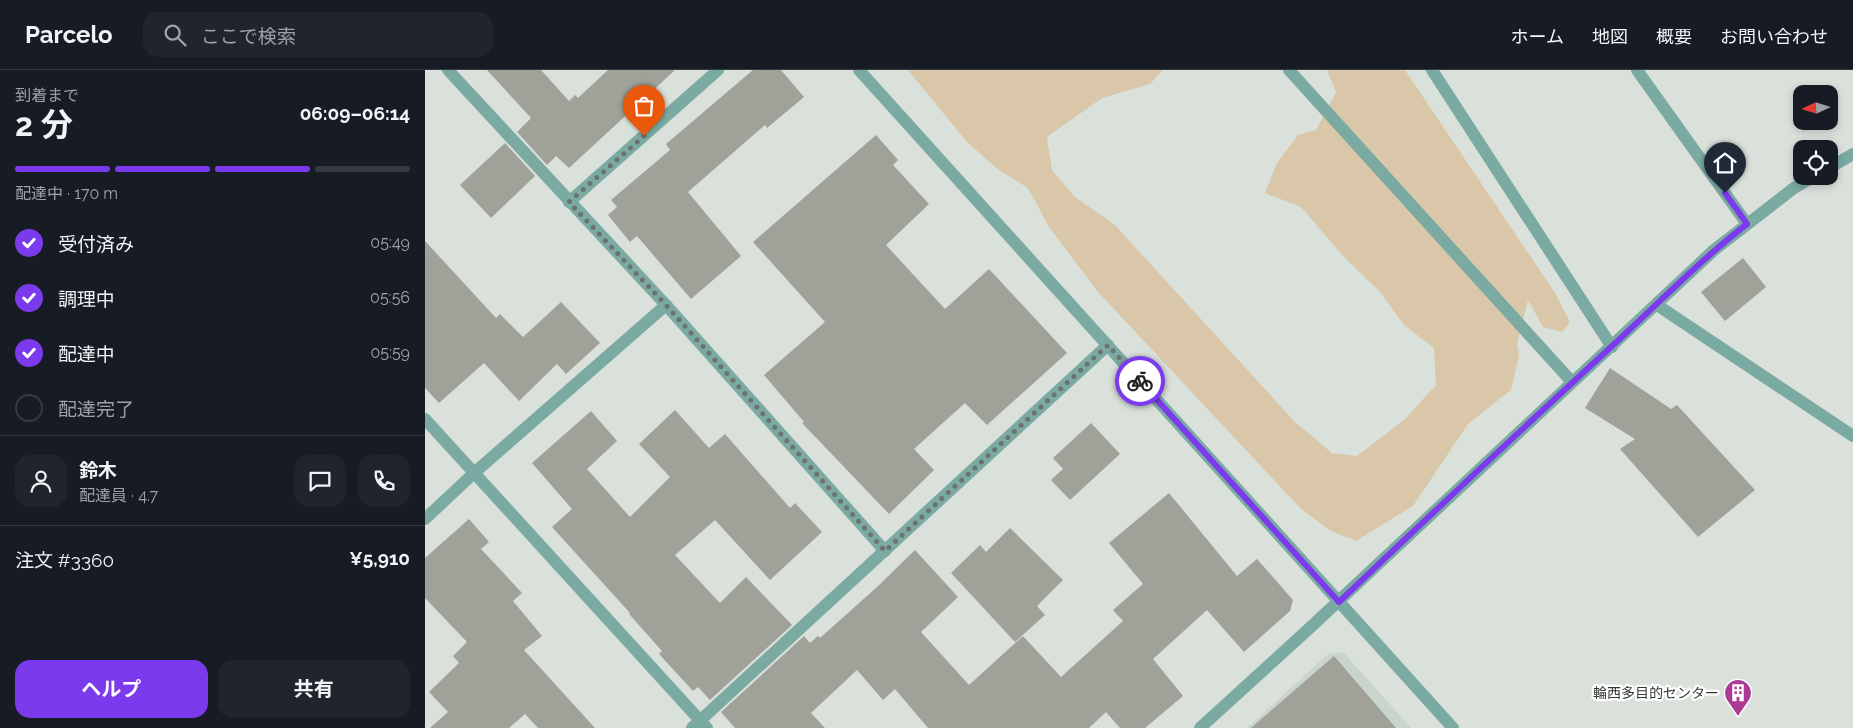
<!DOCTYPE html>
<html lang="ja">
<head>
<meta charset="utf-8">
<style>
	:root { --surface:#171b24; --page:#20242c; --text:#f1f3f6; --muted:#9ea1a6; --line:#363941; --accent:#7c3aed }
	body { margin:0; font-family:Raleway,"Noto Sans JP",sans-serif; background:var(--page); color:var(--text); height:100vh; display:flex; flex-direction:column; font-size:19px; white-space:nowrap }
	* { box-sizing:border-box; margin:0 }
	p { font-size:16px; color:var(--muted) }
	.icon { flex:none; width:28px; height:28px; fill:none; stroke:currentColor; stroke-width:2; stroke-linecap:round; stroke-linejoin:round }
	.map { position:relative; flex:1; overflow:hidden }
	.panel { display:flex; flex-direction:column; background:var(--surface); width:425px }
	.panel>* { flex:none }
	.needle { width:32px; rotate:266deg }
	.fabs { position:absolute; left:1368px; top:15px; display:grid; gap:10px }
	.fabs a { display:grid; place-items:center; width:45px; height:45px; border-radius:10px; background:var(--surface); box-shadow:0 2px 8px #0003; font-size:25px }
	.pin { position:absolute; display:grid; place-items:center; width:42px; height:42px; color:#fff; margin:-51px -21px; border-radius:50% 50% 50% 0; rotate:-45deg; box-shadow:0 0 5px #0007 }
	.pin .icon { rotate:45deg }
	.courier { position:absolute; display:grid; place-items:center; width:50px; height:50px; margin:-25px; border:4px solid #7c3aed; border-radius:50%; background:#fff; color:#222; box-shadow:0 1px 6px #0007 }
	.headline em { font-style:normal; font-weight:700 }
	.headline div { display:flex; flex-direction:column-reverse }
	.headline { display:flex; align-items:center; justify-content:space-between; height:85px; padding:0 15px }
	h1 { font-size:32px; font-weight:700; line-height:38px }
	.bar { display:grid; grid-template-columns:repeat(4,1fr); gap:8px 5px; align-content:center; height:60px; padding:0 15px }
	.bar i { height:6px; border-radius:4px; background:var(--line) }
	.bar .active { background:var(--accent) }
	.bar p { grid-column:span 4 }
	.line { display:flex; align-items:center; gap:12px; padding:0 15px; border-top:1px solid var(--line) }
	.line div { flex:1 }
	.round { display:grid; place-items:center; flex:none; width:52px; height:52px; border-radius:15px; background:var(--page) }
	ol { padding:0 15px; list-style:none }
	li { display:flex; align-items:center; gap:15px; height:55px }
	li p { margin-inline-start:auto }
	li .icon { padding:5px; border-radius:50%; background:var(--accent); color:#fff; stroke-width:4 }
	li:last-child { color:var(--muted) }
	li i { width:28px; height:28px; border:2px solid var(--line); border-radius:50% }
	.button { display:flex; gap:10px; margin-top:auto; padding:10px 15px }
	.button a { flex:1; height:58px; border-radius:15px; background:var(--accent); color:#fff; font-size:20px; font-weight:700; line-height:58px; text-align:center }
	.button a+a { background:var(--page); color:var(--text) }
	header { display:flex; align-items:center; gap:30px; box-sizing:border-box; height:70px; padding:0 25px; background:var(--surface); border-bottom:1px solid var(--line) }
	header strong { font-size:24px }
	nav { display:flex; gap:28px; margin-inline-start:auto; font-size:18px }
	.search { width:350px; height:45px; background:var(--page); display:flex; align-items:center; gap:12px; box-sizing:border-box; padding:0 18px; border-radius:15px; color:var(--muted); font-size:19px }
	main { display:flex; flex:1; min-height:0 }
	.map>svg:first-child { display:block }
	.built { fill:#c9d5cb }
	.green { fill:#dac7a9 }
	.building { fill:#a0a199 }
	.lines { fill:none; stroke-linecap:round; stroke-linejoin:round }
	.minor { stroke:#7aaaa2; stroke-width:12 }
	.done { stroke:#6d726e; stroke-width:5; stroke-dasharray:0 9 }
	.route { stroke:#7c3aed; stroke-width:6 }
	.labels { text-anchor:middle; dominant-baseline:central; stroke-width:4.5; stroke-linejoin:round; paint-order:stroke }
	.poi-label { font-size:14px; fill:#333633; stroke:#fff; text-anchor:end }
</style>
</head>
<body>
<header>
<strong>Parcelo</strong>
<div class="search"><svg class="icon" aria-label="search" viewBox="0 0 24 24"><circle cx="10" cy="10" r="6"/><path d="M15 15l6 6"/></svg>ここで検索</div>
<nav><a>ホーム</a><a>地図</a><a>概要</a><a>お問い合わせ</a></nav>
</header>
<main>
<section class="panel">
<div class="headline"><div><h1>2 分</h1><p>到着まで</p></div><em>06:09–06:14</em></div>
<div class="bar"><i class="active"></i><i class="active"></i><i class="active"></i><i></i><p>配達中 · 170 m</p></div>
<ol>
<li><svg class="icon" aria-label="check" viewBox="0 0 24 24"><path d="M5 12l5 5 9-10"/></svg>受付済み<p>05:49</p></li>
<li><svg class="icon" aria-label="check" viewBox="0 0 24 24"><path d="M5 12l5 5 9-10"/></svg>調理中<p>05:56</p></li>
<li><svg class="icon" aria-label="check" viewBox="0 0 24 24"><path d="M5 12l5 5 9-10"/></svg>配達中<p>05:59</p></li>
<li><i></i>配達完了</li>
</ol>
<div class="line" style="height:90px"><a class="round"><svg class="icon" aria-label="person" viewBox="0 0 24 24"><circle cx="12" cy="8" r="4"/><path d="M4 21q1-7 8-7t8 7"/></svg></a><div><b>鈴木</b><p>配達員 · 4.7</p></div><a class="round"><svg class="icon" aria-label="chat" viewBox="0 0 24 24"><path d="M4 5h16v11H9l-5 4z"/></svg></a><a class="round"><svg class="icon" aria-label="phone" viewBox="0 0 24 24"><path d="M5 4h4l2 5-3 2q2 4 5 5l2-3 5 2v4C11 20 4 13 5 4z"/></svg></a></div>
<div class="line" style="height:65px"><div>注文 #3360</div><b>¥5,910</b></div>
<div class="button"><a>ヘルプ</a><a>共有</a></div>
</section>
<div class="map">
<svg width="1428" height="658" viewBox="0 0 1428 658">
	<rect width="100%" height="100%" fill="#dae1db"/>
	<path class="built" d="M916,582L920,584L986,658H822L903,584Z"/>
	<path class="green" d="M483,0H738L725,14L677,28L622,67L627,100L650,127L690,155L870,352L907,383L932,386L980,349L1011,315L1009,278L979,255L956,223L918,186L876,137L840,123L852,93L873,65L891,60L911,22L902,0H980L1130,223L1145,252L1137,262L1118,257L1103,230L1092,274L1094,285L1086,320L1043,354L988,436L931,471L906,461L876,439L673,222L624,157L603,118L571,98L542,72Z"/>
	<g class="building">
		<path d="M62,0H116L144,31L150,25L153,28L183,0H250L144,98L131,86L122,95L92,62L106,48Z"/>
		<path d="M328,0H356L379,27L342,58L340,55L263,122L316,186L266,229L212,166L205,172L183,145L192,137L186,130L245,80L241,74Z"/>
		<path d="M451,65L473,90L468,95L504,134L461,175L520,239L564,199L642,283L562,355L540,333L489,379L509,400L464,444L377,353L379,352L339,305L400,252L328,172Z"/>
		<path d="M80,73L110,106L66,148L35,115Z"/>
		<path d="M0,171L71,248L75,244L98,267L136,232L175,273L141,304L132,294L94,331L59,293L14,333L0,318Z"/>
		<path d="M1318,188L1341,217L1300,251L1276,222Z"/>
		<path d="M1185,298L1246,339L1252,335L1330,420L1273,467L1195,379L1210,369L1160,338Z"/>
		<path d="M250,340L284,378L300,364L365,438L370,433L397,462L345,510L290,450L250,485L295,533L321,507L367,555L285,630L273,617L268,621L234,584L237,581L204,544L205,543L127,457L147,439L107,393L166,341L192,371L162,399L205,447L245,407L214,374Z"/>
		<path d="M666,353L695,384L645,430L626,410L638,399L628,388Z"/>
		<path d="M744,423L812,506L832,489L868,530L865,541L819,582L782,540L728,589L758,626L720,658H695L681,642L664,658H503L470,619L458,630L432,600L386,643L400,658H310L296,642L379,566L385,573L393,566L395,568L452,517L490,480L533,527L496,562L544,615L598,566L636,607L698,551L688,540L718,514L684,473Z"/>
		<path d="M44,449L64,472L56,479L97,523L88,531L117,566L99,580L170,658H113L100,644L84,658H5L23,642L4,622L34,593L28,586L42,572L0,528V488Z"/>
		<path d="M585,458L638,510L612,536L620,545L590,572L526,503L555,475L561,482Z"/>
		<path d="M909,586L971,658H826Z"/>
	</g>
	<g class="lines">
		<g class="minor">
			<path d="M23,0L241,235L460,481"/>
			<path d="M434,0L1028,658"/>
			<path d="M864,0L1147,312"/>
			<path d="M1007,0L1187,277"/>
			<path d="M1212,0L1322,154"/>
			<path d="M1404,98L1428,84"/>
			<path d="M144,132L293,0"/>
			<path d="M1232,235L1428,366"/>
			<path d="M0,349L282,658"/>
			<path d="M0,449L49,403L241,235"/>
			<path d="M267,658L683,275"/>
			<path d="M775,658L889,554L1289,180L1369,118L1389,106"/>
		</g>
	</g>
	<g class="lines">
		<path class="done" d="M219,66L144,132L241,235L460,481L683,275L715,311"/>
		<path class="route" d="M715,311L914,532C1004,446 1095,361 1187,276C1232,235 1274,191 1322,154L1300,123"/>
	</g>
	<defs>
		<symbol id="building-pin" viewBox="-11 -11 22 30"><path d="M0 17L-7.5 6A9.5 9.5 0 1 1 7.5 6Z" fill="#ac3a95" stroke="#fff"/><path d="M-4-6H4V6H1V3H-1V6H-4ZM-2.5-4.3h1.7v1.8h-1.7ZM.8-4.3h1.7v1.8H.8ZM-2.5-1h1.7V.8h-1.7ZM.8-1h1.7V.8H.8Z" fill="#fff"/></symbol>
	</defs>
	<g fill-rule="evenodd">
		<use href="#building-pin" x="1297" y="607" width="32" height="43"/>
	</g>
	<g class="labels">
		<g class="poi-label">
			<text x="1294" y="623">輪西多目的センター</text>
		</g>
	</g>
</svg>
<div class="fabs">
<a><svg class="needle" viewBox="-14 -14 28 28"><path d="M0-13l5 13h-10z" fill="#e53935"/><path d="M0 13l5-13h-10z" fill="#9ea1a6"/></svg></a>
<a><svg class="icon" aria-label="locate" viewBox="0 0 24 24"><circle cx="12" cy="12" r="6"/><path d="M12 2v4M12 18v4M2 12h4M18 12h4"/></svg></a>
</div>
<div class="pin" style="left:219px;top:66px;background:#ea580c"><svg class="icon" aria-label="bag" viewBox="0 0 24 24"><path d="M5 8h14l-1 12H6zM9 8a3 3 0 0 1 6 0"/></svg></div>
<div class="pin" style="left:1300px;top:123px;background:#1f2937"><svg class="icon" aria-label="home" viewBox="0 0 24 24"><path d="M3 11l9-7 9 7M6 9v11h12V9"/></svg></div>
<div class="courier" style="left:715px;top:311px"><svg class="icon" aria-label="bike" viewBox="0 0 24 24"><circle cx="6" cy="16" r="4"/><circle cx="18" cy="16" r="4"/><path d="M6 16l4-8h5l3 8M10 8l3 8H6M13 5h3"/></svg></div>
</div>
</main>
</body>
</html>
